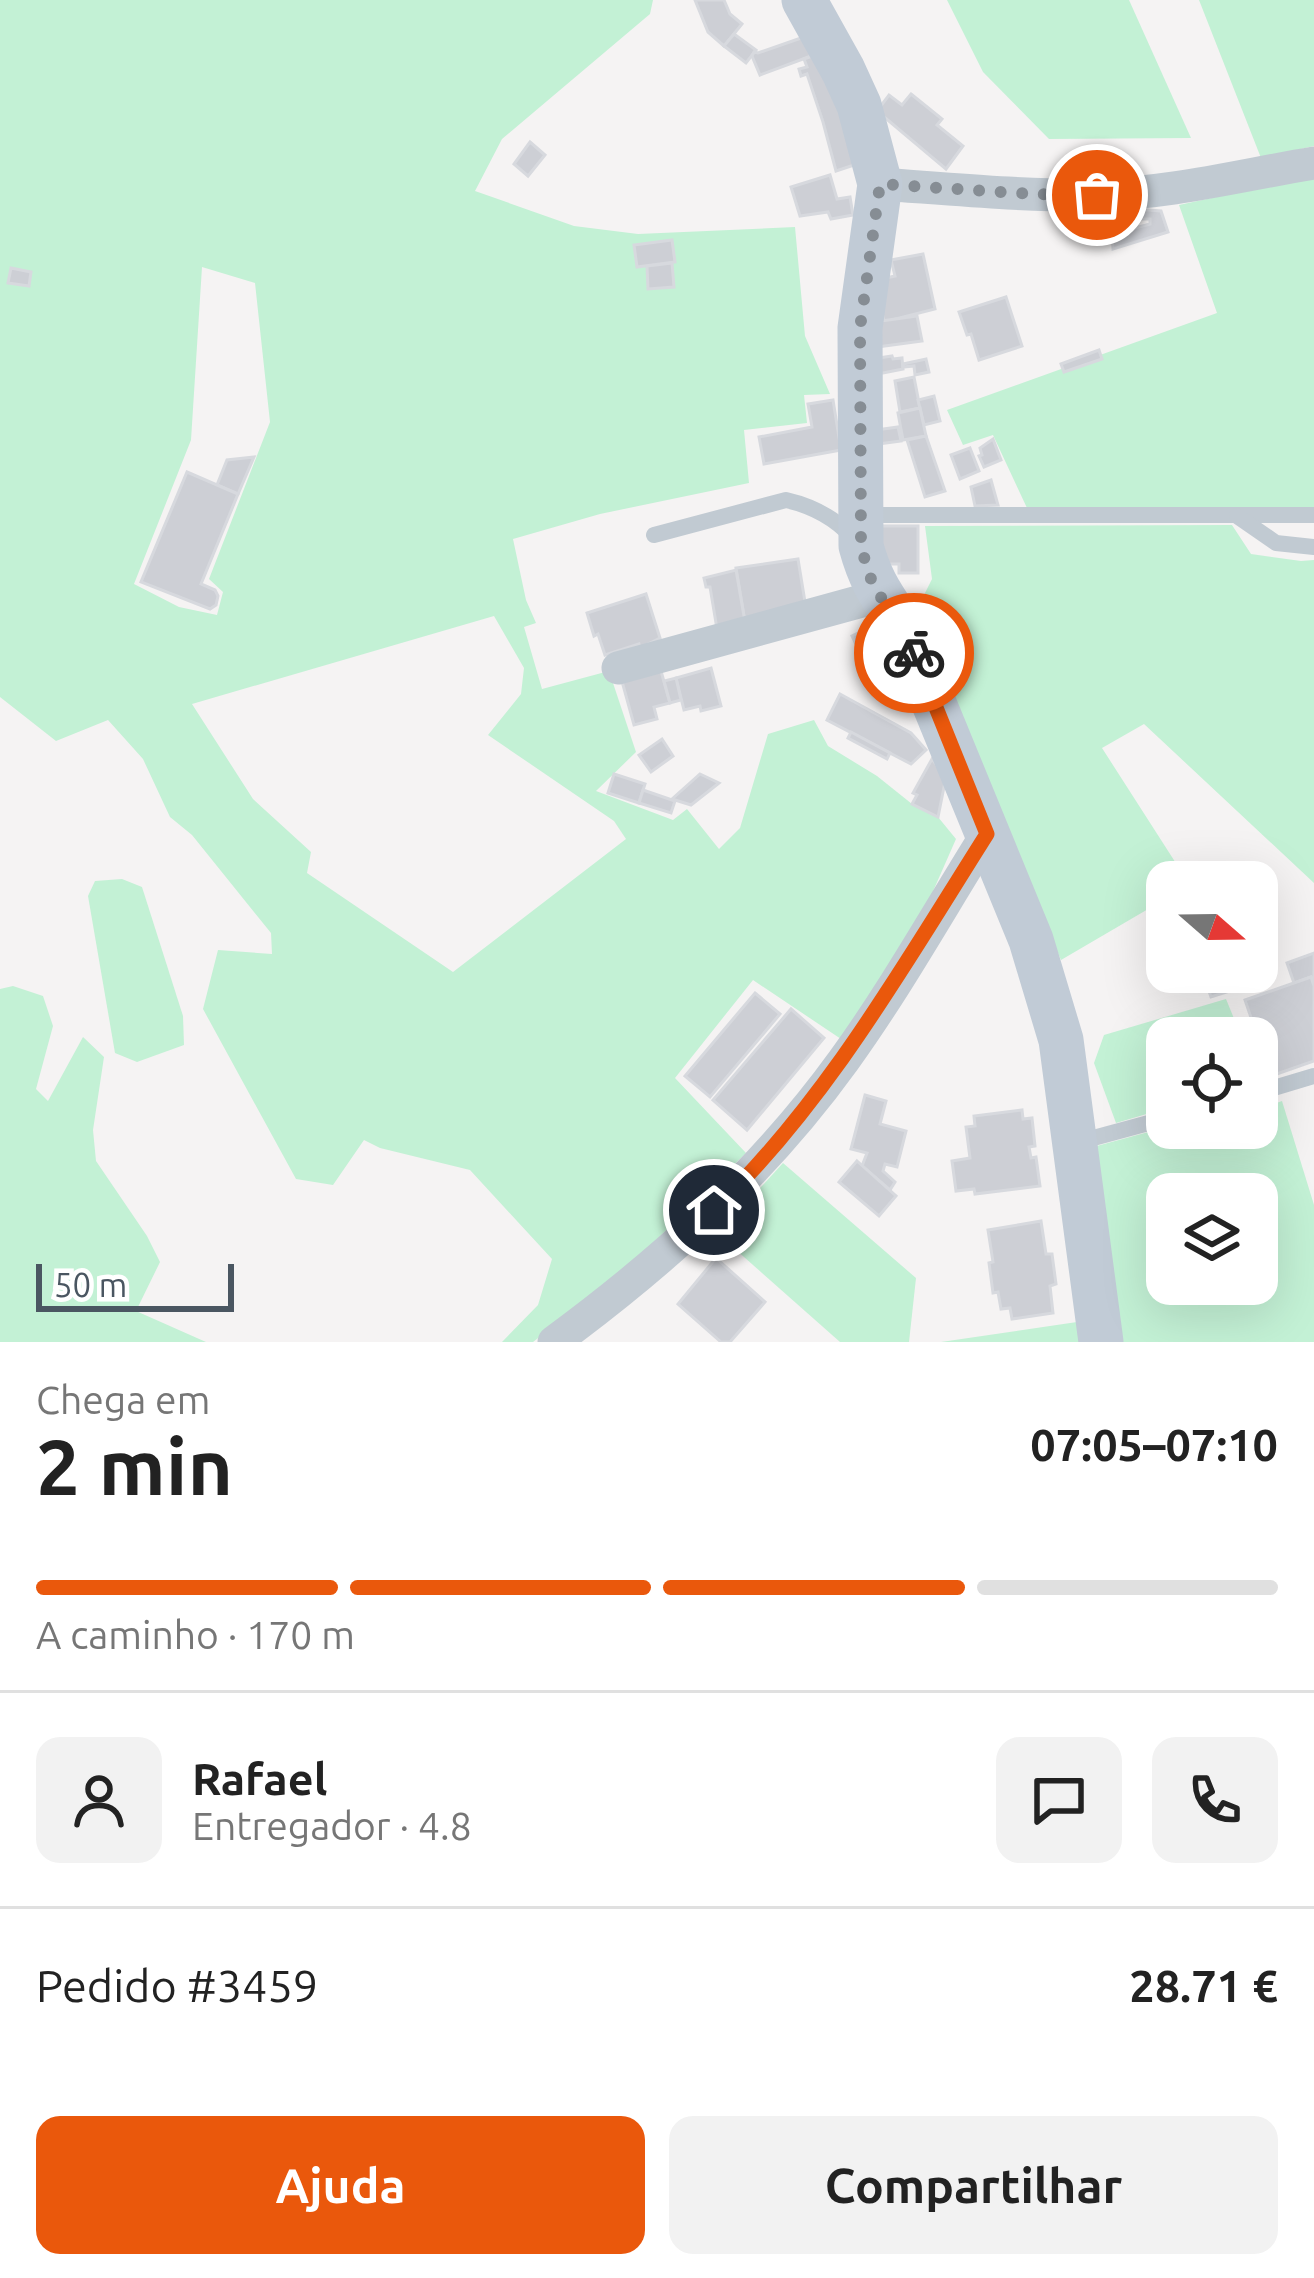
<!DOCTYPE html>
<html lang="pt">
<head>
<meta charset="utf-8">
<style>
	:root { --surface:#fff; --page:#f2f2f2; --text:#222; --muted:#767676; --line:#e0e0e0; --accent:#ea580c }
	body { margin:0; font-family:Ubuntu,sans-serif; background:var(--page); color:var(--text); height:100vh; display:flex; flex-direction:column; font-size:45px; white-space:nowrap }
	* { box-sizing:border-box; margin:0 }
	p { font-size:39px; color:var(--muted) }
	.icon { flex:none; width:66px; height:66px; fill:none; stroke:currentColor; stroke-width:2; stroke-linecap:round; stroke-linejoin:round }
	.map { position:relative; height:1342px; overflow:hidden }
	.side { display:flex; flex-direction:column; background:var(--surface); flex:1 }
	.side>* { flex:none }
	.needle { width:78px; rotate:110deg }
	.fabs { position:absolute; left:1146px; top:861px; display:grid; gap:24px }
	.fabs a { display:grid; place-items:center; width:132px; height:132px; border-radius:24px; background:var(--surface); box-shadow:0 12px 48px #0002; font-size:60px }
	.scale { position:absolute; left:36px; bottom:30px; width:198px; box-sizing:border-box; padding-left:12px; border:6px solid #4a5661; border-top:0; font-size:33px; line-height:42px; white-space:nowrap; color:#4a5661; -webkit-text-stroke:9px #fff; paint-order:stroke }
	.pin { position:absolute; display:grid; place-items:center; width:102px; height:102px; color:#fff; margin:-51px; border:6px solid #fff; border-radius:50%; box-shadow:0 3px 12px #0007 }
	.courier { position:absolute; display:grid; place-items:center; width:120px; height:120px; margin:-60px; border:9px solid #ea580c; border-radius:50%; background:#fff; color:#222; box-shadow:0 3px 15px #0007 }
	.head em { font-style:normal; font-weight:600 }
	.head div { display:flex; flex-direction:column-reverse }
	.head { display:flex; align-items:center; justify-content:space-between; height:204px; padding:0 36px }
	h1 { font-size:78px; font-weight:600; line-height:90px }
	.bar { display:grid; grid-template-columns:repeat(4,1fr); gap:18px 12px; align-content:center; height:144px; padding:0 36px }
	.bar i { height:15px; border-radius:9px; background:var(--line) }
	.bar .on { background:var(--accent) }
	.bar p { grid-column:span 4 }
	.line { display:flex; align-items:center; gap:30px; padding:0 36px; border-top:3px solid var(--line) }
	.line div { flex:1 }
	.round { display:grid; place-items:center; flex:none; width:126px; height:126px; border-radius:24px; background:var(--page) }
	.cta { display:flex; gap:24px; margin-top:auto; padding:24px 36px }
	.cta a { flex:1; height:138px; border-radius:24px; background:var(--accent); color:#fff; font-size:48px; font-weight:600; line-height:138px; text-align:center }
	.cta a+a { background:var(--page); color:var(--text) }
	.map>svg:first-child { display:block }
	.green { fill:#c3f1d5; fill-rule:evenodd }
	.building { fill:#cdcfd5; stroke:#d7d9de; stroke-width:3 }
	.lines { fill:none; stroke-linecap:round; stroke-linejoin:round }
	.lane { stroke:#c1cad2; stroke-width:16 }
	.street { stroke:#c1cad2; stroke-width:33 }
	.secondary { stroke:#c1cbd6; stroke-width:45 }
	.done { stroke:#868d94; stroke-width:12; stroke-dasharray:0 21.6 }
	.route { stroke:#ea580c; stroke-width:15 }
</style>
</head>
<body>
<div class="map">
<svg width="1314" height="1342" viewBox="0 0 1314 1342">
	<rect width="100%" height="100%" fill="#f5f3f3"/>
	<g class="green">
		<path d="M0,0H653L650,14L502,139L475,191L574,226L638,234L795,227L805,336L830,394L804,395L807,423L744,430L749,483L600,514L513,539L526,600L536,623L524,627L542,689L609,671L636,752L596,791L673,820L687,809L719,849L740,828L768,734L814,720L828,746L877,776L912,804L938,817L956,839L923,914L841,1039L753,980L675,1078L746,1153L620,1275L533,1342H502L538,1305L552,1259L470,1170L380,1148L364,1140L333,1185L296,1179L203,1009L218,950L272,954L271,933L192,835L170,817L143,759L108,720L56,741L0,697ZM202,267L255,283L270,422L209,579L223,592L217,615L179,607L134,584L191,440ZM494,616L524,668L521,694L488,735L614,821L626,839L453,972L307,873L311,852L253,799L192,704Z"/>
		<path d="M947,0H1129L1191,138L1049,139L983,72Z"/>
		<path d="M1199,0H1314V146L1261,158Z"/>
		<path d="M1314,176V510L1027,508L993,435L963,445L947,410L1217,313L1179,205Z"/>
		<path d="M1232,525L1251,554L1301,561L1314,560V883L1144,724L1102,748L1188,882H1167V898L1061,960L923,639L907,611L918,607L932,579L925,526Z"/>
		<path d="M122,879L142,887L183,1016L184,1045L137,1062L115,1053L88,896L95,881Z"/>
		<path d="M13,986L43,996L53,1026L36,1089L48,1101L83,1037L104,1057L93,1130L96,1161L147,1236L160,1262L136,1311L206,1342H0V989Z"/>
		<path d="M1226,999L1242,1038H1167V1108L1116,1123L1094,1063L1104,1035Z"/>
		<path d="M1282,1101L1314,1205V1342H1119L1093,1147L1167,1127L1257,1128V1110ZM1167,1194H1257V1284H1167Z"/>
		<path d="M783,1163L916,1278L909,1342H840L718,1234Z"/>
		<path d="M1077,1322L1081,1342H941Z"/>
	</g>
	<g class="building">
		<path d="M695,0H724L730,14L742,24L724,46L708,32Z"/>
		<path d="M734,34L756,50L746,63L724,46Z"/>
		<path d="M804,37L811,56L760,75L752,56L754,52L758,53Z"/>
		<path d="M823,52L866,161L836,171L823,122L807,74L801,76L799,69L807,67L804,59Z"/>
		<path d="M911,94L942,119L937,125L963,146L946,169L877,111L889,95L902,105Z"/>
		<path d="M530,142L545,155L528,176L514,164Z"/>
		<path d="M830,175L837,199L850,197L853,215L831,219L828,212L800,216L791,187Z"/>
		<path d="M1093,206L1161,211L1168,232L1113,249L1112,234L1150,224V219H1125L1126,225H1093Z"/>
		<path d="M672,240L675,262L637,267L634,245Z"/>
		<path d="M923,254L935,309L884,322L876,280L895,276L891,260Z"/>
		<path d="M672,263L674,287L648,289L647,266Z"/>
		<path d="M11,268L31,272L29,286L8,283Z"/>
		<path d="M1006,297L1022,346L979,360L971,334L967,335L959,312Z"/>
		<path d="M917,316L922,341L877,347L874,322Z"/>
		<path d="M1099,350L1102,359L1064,372L1061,364Z"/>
		<path d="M892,356L893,359L902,358L903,369L873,375L872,359Z"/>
		<path d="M926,359L929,372L915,375L914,366L903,367V364Z"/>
		<path d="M914,377L920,408L900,412L895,381Z"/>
		<path d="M934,396L940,421L924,425L918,400Z"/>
		<path d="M833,400L841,450L764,464L759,437L812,427L808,404Z"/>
		<path d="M920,408L926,436L903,440L898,413Z"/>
		<path d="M898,427L901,441L878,444L876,430Z"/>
		<path d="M926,436L945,491L925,497L907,440Z"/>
		<path d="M993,439L1001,460L984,467L979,456L982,455L980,448Z"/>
		<path d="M970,448L979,471L960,479L951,455Z"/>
		<path d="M254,457L238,494L217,485L227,460Z"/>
		<path d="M187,472L238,494L201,584L215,590L218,596L216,605L210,609L141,582Z"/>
		<path d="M991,480L998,505L975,506L971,487Z"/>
		<path d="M878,526H918V573H899V564H879Z"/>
		<path d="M798,559L805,602L745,622L736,568Z"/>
		<path d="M736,570L745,622L717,629L710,587H706L704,578Z"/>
		<path d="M646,594L660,638L640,648L639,644L605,655L598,634L594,636L587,613Z"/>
		<path d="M885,620L904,662L872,678L852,636Z"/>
		<path d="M659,664L670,703L654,707L657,719L634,725L620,674Z"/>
		<path d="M894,667L906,694L900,697L890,694L881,673Z"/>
		<path d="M711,668L721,706L701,711L700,706L684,710L676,678Z"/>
		<path d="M676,678L681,700L670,703L664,681Z"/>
		<path d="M840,694L911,733L926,750L911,764L827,720Z"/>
		<path d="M851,732L890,753L887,759L848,738Z"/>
		<path d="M662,739L673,756L651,772L639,755Z"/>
		<path d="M932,759L946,777L938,817L912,804L917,795L913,793Z"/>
		<path d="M614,774L645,784L639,803L608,793Z"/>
		<path d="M700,774L719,783L691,805L672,799Z"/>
		<path d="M643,790L675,801L671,813L639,803Z"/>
		<path d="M1314,953V986L1311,977L1294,983L1287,963Z"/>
		<path d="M1202,972H1227L1233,990L1211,997Z"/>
		<path d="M1311,977L1314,986V1061L1271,1076L1245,1000Z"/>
		<path d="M755,993L780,1014L710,1097L685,1076Z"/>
		<path d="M791,1009L824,1038L747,1130L713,1100Z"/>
		<path d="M865,1095L886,1101L880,1124L906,1131L897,1167L885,1164L883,1171L895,1182L890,1190L862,1166L867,1153L851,1149Z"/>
		<path d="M1022,1110L1023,1119L1032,1118L1035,1146L1029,1147L1031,1158L1036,1157L1040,1186L975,1194L974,1189L956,1191L952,1161L970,1158L966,1127L975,1126L974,1116Z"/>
		<path d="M857,1161L896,1196L879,1216L839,1182Z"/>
		<path d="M1041,1221L1046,1254H1052L1056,1284L1050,1286L1053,1313L1012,1319L1010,1308L1001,1309L998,1292L993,1293L989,1263L993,1262L988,1230Z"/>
		<path d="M716,1258L765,1302L730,1342H721L678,1304Z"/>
	</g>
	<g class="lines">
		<g class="lane">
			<path d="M861,515H1314"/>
			<path d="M1237,516L1276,543L1314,547"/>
			<path d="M654,535L786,500C812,506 834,517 852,537"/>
			<path d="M1257,1093L1314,1076"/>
			<path d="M1075,1143L1167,1118"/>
		</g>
		<g class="street">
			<path d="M880,184C951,189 1022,196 1094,195C1167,194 1242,175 1314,163"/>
			<path d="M618,668L880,596"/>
			<path d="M554,1342C664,1261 764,1171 844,1060C896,988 940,909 987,834"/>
		</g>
		<path class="secondary" d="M804,0L843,70L859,105L880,184L860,328L861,546C871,583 883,597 903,628L1031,940L1061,1040L1101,1342"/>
	</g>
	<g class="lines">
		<path class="done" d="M914,653L903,628L880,596L869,575L861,546L860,328L880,184L1033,194L1097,195"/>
		<path class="route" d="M714,1210C827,1101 904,965 987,834L914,653"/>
	</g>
</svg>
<div class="fabs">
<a><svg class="needle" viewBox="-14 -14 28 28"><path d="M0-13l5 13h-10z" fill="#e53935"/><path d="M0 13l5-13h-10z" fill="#767676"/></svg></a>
<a><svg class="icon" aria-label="locate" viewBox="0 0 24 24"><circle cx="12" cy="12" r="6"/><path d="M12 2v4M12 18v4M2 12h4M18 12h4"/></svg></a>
<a><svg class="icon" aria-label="layers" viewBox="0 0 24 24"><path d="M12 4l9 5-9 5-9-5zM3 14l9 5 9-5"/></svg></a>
</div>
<div class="scale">50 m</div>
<div class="pin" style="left:1097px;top:195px;background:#ea580c"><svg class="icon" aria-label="bag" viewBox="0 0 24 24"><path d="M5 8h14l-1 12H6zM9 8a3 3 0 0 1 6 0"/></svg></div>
<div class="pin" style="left:714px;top:1210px;background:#1f2937"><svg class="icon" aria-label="home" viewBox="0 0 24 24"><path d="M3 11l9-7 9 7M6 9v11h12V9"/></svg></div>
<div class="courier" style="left:914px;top:653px"><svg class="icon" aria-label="bike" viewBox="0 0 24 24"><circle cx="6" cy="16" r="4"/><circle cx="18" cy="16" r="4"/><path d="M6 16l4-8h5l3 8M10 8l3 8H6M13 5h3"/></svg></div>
</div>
<section class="side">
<div class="head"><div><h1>2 min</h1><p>Chega em</p></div><em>07:05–07:10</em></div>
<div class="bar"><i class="on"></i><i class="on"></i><i class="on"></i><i></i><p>A caminho · 170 m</p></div>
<div class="line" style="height:216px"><a class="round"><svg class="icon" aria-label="person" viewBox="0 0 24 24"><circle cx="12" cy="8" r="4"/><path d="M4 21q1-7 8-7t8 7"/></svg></a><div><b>Rafael</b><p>Entregador · 4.8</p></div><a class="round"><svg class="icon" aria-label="chat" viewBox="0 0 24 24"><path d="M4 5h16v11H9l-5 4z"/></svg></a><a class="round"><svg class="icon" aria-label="phone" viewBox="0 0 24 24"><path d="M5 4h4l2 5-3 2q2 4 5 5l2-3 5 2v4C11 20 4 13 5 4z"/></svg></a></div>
<div class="line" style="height:156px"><div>Pedido #3459</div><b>28.71 €</b></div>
<div class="cta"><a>Ajuda</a><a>Compartilhar</a></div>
</section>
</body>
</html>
